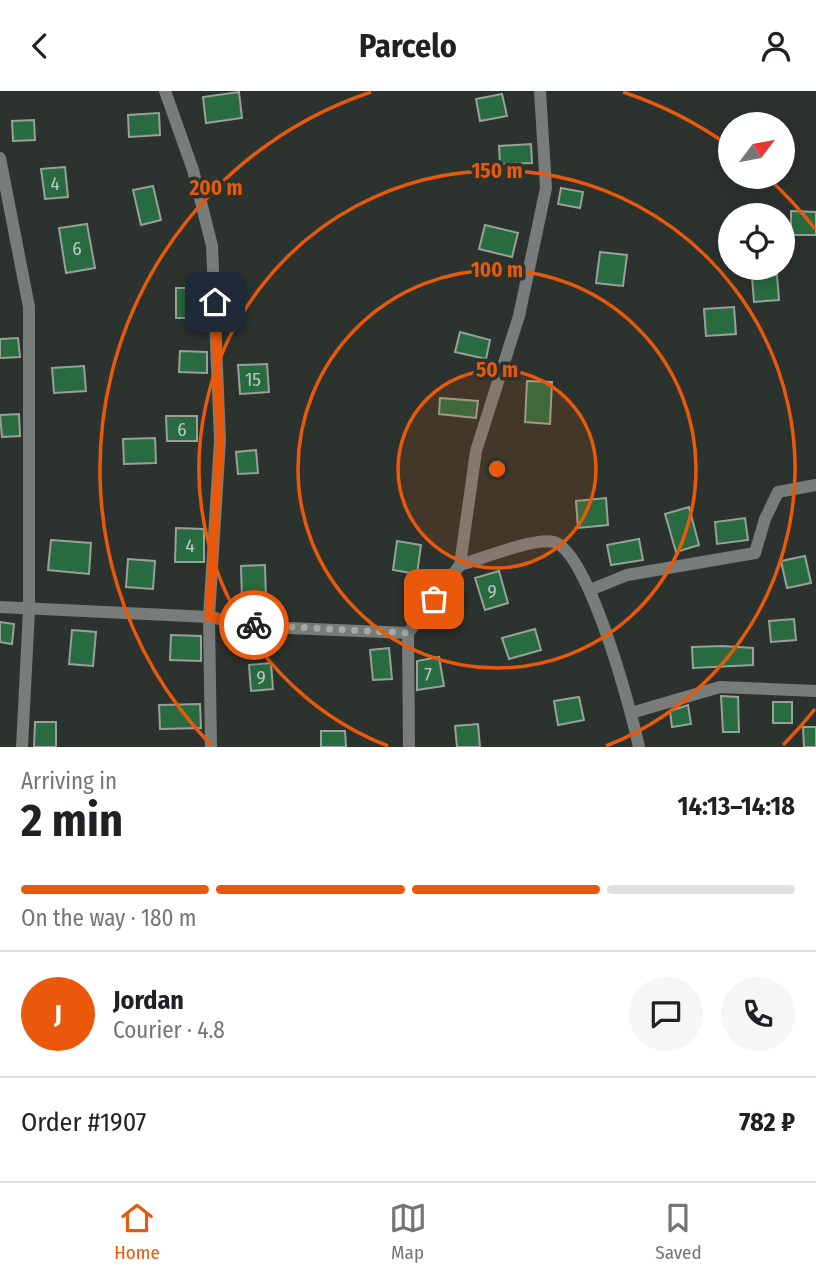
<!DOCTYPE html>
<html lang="en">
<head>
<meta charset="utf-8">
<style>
	:root { --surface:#fff; --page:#f6f6f6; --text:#202124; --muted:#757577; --line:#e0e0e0; --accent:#ea580c }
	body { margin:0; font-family:"Fira Sans Condensed",sans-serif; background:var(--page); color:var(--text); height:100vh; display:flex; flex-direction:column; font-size:26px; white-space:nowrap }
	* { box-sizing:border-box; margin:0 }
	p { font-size:23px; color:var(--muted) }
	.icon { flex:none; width:38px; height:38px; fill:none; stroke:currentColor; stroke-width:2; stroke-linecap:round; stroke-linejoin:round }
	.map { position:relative; height:656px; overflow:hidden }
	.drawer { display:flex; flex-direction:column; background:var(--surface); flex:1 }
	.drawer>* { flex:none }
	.needle { width:46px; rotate:58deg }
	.buttons { position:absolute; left:718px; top:21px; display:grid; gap:14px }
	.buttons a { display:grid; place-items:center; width:77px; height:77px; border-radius:50%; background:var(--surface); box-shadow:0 4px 18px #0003; font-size:35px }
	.pin { position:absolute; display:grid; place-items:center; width:60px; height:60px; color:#fff; margin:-30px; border-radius:14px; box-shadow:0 4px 10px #0006 }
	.courier { position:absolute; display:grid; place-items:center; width:70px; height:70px; margin:-35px; border:5px solid #ea580c; border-radius:50%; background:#fff; color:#222; box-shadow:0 2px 9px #0007 }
	.headline em { font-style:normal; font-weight:700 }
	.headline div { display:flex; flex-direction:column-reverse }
	.headline { display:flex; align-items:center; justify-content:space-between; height:119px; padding:0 21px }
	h1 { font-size:46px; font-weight:700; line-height:52px }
	.bar { display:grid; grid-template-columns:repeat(4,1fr); gap:10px 7px; align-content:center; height:84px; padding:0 21px }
	.bar i { height:9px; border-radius:5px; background:var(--line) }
	.bar .on { background:var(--accent) }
	.bar p { grid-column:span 4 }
	.line { display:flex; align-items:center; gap:18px; padding:0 21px; border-top:2px solid var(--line) }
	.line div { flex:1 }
	.round { display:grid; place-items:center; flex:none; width:74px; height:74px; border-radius:37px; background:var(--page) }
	header { display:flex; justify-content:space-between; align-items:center; height:91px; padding:0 21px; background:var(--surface); font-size:32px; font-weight:700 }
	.tab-bar { display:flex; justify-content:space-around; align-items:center; height:98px; border-top:2px solid var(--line); background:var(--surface); font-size:19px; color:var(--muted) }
	.tab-bar a { display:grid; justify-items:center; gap:4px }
	.tab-bar .on { color:var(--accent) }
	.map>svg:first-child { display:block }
	.building { fill:#296b40; stroke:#98a099; stroke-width:2 }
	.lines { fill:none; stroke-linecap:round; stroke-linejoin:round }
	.minor { stroke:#797d7a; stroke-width:12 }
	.done { stroke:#a5aaa6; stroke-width:7; stroke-dasharray:0 12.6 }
	.route { stroke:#ea580c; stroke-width:9 }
	.ring { fill:none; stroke:#e8590c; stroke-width:3.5 }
	.labels { text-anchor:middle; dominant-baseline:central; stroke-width:7; stroke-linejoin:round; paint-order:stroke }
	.number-label { font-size:19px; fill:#b7cabd }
	.centre { fill:#e8590c; stroke:#2c332e; stroke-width:3.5 }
	.ring-label { font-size:21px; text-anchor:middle; font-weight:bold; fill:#e8590c; stroke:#2c332e; stroke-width:7; stroke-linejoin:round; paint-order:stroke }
</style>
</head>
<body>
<header><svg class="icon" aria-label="back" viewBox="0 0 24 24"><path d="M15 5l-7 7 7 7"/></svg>Parcelo<svg class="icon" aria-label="person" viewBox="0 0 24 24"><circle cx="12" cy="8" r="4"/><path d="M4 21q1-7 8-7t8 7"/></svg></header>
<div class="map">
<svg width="816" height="656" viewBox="0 0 816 656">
	<rect width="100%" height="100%" fill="#2c332e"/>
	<g class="building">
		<path d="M239,1L242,27L206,32L203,6Z"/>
		<path d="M502,3L507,25L480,30L476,8Z"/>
		<path d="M159,22L160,44L129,46L128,24Z"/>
		<path d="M34,29L35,49L13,50L12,30Z"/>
		<path d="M531,53L532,72L500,73L499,55Z"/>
		<path d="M65,76L68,106L45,108L41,78Z"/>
		<path d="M153,95L161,129L141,134L133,99Z"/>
		<path d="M561,97L583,101L580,117L558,113Z"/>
		<path d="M791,120L816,121V144H791Z"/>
		<path d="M87,133L95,177L66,182L59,137Z"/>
		<path d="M485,134L518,142L512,166L479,158Z"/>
		<path d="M600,161L627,164L623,195L596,192Z"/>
		<path d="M777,184L779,209L754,211L752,186Z"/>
		<rect x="176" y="197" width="25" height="30"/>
		<path d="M734,216L736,243L706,245L704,218Z"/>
		<path d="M460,241L490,249L486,268L455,261Z"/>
		<path d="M18,247L20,266L0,267V248Z"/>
		<path d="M180,260L207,261V282L179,281Z"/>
		<path d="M267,273L269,301L240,303L238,274Z"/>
		<path d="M84,275L86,300L54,302L52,277Z"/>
		<path d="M527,290L552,291L550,333L525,331Z"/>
		<path d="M440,307L478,310L476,327L439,323Z"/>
		<path d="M19,323L20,345L2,346L0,324Z"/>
		<path d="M166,325H197V350H167Z"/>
		<path d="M155,347L156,372L124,373L123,348Z"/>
		<path d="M256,359L258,382L238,383L236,361Z"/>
		<path d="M606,407L608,434L578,437L576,410Z"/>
		<path d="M689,416L699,454L676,461L665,423Z"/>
		<path d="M745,427L748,449L717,453L715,431Z"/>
		<path d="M176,437L204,438V471H175Z"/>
		<path d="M639,448L643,469L611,474L607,454Z"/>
		<path d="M51,449L91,452L89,483L48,479Z"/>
		<path d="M397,450L421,454L417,483L393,479Z"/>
		<path d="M805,465L811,492L787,497L781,470Z"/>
		<path d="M128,468L155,470L153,498L126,496Z"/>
		<path d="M265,474L266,510H242L241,475Z"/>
		<path d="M499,480L508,512L485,519L475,487Z"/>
		<path d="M794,528L796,549L771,551L769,530Z"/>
		<path d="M0,531L14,533L12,553L0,551Z"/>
		<path d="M535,538L541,559L509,568L502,547Z"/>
		<path d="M72,539L96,541L93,575L69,573Z"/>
		<path d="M171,544L201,545V570L170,569Z"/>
		<path d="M723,555L753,557V574L693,577L692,556Z"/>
		<path d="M389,557L392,588L373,589L370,559Z"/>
		<path d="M439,566L444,595L417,599V570Z"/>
		<path d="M271,572L273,598L251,600L249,574Z"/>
		<path d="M721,605L738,606L739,641H723Z"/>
		<path d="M579,606L584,629L558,634L554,610Z"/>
		<rect x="773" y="611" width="19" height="21"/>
		<path d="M200,613L201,637L160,638L159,614Z"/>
		<path d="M688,614L691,633L672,636L670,620Z"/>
		<path d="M35,631H56V656H34Z"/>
		<path d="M478,633L480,656H457L455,635Z"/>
		<path d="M803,636H816V656H804Z"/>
		<path d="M321,640H345L346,656H321Z"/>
	</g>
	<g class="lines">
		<g class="minor">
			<path d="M165,0L193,79L212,155L220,349L209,526L211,656"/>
			<path d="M0,67L29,216V519L22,656"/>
			<path d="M460,474C481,468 535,446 554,451C589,461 631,619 639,656"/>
			<path d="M590,499L627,484L755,462L765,428L778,401L816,394"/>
			<path d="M0,516L209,526L264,536L408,542"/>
			<path d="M631,622L720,596L816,600"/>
			<path d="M409,656L408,542L460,474L476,360L519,225L546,97L540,0"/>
		</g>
	</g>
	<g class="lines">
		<path class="done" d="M254,534L408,542L434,508"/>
		<path class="route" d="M215,211L220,349L209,526L254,534"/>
	</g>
	<circle cx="497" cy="378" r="99" fill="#e8590c" fill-opacity=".12"/>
	<g class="ring">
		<circle cx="497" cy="378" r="99"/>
		<circle cx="497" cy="378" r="199"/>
		<path d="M388 655A298 298 0 1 1 606 655"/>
		<path d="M815 618A398 398 0 0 1 783 654M211 654A398 398 0 0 1 371 1M623 1A398 398 0 0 1 728 54M768 87A398 398 0 0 1 815 138"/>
	</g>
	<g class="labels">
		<g class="number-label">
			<text x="55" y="92">4</text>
			<text x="77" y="157">6</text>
			<text x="253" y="288">15</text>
			<text x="182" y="338">6</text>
			<text x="190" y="454">4</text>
			<text x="492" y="500">9</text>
			<text x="428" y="583">7</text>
			<text x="261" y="586">9</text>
		</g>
	</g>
	<circle cx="497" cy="378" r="10" class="centre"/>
	<g class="ring-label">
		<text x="497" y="87">150 m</text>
		<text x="216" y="104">200 m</text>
		<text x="497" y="186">100 m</text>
		<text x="497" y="286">50 m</text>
	</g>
</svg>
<div class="buttons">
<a><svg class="needle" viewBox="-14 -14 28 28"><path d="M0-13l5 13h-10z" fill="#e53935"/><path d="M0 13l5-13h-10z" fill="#757577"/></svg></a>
<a><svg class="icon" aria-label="locate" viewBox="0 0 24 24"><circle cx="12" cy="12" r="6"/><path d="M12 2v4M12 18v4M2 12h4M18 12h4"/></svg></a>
</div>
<div class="pin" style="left:434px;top:508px;background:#ea580c"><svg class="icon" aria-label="bag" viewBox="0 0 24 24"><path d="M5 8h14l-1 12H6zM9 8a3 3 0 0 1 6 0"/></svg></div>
<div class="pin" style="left:215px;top:211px;background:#1f2937"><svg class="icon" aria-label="home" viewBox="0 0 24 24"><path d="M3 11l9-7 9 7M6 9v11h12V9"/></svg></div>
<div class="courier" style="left:254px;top:534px"><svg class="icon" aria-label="bike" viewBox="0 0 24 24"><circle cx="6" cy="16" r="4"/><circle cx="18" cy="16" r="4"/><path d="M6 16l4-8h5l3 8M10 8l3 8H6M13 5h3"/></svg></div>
</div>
<section class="drawer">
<div class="headline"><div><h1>2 min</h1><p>Arriving in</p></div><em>14:13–14:18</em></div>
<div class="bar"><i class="on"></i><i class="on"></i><i class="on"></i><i></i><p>On the way · 180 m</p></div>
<div class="line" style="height:126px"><b class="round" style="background:var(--accent);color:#fff">J</b><div><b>Jordan</b><p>Courier · 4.8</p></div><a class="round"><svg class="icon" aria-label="chat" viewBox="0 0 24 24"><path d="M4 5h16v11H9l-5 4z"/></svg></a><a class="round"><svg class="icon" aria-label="phone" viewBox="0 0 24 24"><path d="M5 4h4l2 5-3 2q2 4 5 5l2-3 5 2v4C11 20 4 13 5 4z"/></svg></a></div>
<div class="line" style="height:91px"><div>Order #1907</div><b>782 ₽</b></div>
</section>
<nav class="tab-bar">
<a class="on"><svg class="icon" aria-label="home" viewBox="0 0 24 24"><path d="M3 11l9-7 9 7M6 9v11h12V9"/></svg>Home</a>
<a><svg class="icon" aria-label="map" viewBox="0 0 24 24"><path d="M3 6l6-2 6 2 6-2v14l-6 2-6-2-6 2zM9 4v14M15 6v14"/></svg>Map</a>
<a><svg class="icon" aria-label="saved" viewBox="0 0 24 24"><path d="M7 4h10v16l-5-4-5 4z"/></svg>Saved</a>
</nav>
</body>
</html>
